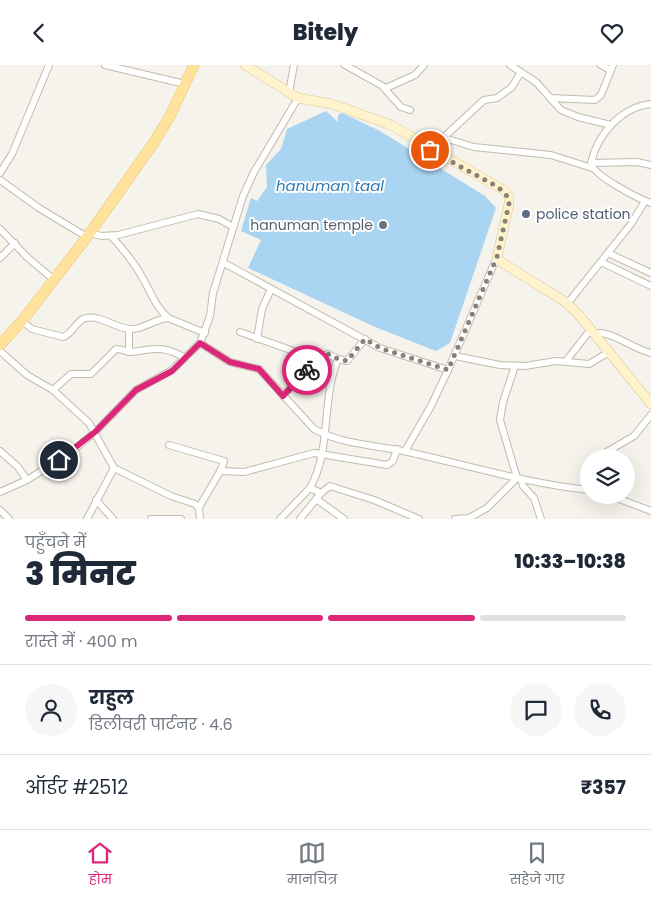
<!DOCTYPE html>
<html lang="hi">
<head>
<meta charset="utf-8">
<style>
	:root { --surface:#fff; --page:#f6f6f7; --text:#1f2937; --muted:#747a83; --line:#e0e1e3; --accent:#db2777 }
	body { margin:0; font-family:Poppins,"Noto Sans Devanagari",sans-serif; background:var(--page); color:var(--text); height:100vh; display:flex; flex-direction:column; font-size:19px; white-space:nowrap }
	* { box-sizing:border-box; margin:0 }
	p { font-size:16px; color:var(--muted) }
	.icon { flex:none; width:28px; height:28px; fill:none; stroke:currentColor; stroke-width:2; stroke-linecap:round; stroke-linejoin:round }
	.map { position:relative; height:454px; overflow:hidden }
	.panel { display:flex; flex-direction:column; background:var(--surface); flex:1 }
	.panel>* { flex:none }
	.fabs { position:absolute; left:580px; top:384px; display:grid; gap:10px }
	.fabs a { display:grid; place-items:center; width:55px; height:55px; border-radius:50%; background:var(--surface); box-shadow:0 5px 20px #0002; font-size:25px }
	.pin { position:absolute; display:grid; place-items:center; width:42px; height:42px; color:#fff; margin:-21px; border:2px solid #fff; border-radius:50%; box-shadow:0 1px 5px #0007 }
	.courier { position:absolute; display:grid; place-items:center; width:50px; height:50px; margin:-25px; border:4px solid #db2777; border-radius:50%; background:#fff; color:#222; box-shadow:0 1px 6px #0007 }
	.headline em { font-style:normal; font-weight:800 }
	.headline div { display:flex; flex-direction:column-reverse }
	.headline { display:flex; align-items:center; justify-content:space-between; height:85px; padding:0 25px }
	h1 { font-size:32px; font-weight:800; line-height:38px }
	.bar { display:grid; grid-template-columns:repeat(4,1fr); gap:8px 5px; align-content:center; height:60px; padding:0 25px }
	.bar i { height:6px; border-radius:4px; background:var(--line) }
	.bar .selected { background:var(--accent) }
	.bar p { grid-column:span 4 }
	.line { display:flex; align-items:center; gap:12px; padding:0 25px; border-top:1px solid var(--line) }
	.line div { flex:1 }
	.round { display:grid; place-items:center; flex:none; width:52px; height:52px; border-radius:26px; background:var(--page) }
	header { display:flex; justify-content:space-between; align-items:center; height:65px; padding:0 25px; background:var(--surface); font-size:22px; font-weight:800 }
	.dock { display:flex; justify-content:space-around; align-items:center; height:70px; border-top:1px solid var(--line); background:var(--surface); font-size:14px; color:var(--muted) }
	.dock a { display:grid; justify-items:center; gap:2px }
	.dock .selected { color:var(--accent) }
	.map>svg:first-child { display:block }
	.water { fill:#a9d4f2 }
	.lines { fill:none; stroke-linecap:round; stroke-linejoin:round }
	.street-casing { stroke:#c2bbae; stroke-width:8 }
	.secondary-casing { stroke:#d6c79b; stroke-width:10 }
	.primary-casing { stroke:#e6c16a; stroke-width:11 }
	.street { stroke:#fff; stroke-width:6 }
	.secondary { stroke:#fff3cd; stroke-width:9 }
	.primary { stroke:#ffe39c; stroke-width:10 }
	.done { stroke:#878178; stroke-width:5; stroke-dasharray:0 9 }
	.route { stroke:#db2777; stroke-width:6 }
	.service-dot { fill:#5c6f8a; stroke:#fff; stroke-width:2 }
	.worship-dot { fill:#6b7280; stroke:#fff; stroke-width:2 }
	.labels { text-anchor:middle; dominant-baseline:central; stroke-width:4; stroke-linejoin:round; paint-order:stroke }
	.service-label { font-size:14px; fill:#4e5e75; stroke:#fff; text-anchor:start }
	.worship-label { font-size:14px; fill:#5b616d; stroke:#fff; text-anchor:end }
	.water-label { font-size:15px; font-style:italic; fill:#2e7ab2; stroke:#fff }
</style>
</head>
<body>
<header><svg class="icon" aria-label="back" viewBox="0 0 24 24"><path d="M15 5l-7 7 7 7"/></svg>Bitely<svg class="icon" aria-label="heart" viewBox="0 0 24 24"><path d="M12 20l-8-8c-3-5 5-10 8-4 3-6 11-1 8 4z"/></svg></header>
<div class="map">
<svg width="651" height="454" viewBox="0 0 651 454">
	<rect width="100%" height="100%" fill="#f6f3ec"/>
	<path class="water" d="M326,46L338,57V50L342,48L380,66L485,131L496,143L450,278L436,286L375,262L248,203L261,175L241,166L251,133L257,136L267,122L266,100L281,84L287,64Z"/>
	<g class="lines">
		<defs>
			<g id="street">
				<path d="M105,0L185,19"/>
				<path d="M345,0L386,23L415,10L424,0"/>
				<path d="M510,0L536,17L561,45L578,52L611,60"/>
				<path d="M601,0L610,5"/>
				<path d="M383,22L401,42L410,45"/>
				<path d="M289,28L294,0"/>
				<path d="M550,33L595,35L601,30L613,0"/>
				<path d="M651,39C621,42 597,70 591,98C592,110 639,134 651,138"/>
				<path d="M444,73L474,82L551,90L592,103"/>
				<path d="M430,85L484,35L497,33L512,22L521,7"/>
				<path d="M591,98L637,97L651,100"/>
				<path d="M0,108L12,89L49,0"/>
				<path d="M0,115L39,143L87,172"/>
				<path d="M0,164L28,193L53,214"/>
				<path d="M90,168L101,171L118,170L198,149L219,154L233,162"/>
				<path d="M111,171C123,184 134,197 142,212C151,227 155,241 168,253"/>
				<path d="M608,188L651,208"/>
				<path d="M0,193L15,178"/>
				<path d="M601,197L651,221"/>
				<path d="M224,198L380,283L448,305L497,192"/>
				<path d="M567,239L631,159L645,136"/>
				<path d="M22,256L32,264L63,272C73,269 76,255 86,253C102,250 116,264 131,264C141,265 156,254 168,253L205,268"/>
				<path d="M129,264V287"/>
				<path d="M240,267L319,295"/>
				<path d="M594,269C608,263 632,284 651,288"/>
				<path d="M257,274L262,244L271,224"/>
				<path d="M200,278L230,297L259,304L314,364C347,382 383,380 417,389C474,402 530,419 589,425"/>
				<path d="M0,286L27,310L53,325L89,358L114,403L171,431L195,439L199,443L200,454"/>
				<path d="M455,291L500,300L525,301L556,296L589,299L609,287"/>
				<path d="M566,296L591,264"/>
				<path d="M53,325L71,309H91L116,284C122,284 127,287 132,287C153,284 165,280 185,293"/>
				<path d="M283,331L306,305L325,290L328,289L338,294L347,296L365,274"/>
				<path d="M169,380L224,396C224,403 204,432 199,443"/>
				<path d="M0,386L18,402L27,415"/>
				<path d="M405,386L431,341L448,305"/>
				<path d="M598,392L634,371L651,350"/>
				<path d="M220,406L244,407L314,388L387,400L393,396L397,384"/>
				<path d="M521,414L523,421L534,433L541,454"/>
				<path d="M310,423C332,384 321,335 338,294"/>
				<path d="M0,427L27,415L70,388L95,367L136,325L172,305L200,278L210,251L213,228L243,131L254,107L298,33"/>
				<path d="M609,430L651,446"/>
				<path d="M316,434L344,454"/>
				<path d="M96,435L113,454"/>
				<path d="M0,445L9,454"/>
				<path d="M87,454L114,403"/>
				<path d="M151,454H181"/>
				<path d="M280,454L310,423L321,428"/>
				<path d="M300,454L321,428L330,421L374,435L419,454"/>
				<path d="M455,454L469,453L487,443L517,413L500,355L503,337L515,301"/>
			</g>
			<path id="secondary" d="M245,0L298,33L332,39L391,60L505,126L509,132V139L497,192L501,197L564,236L579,250L651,339"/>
			<path id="primary" d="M0,280L22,256L87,172L153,79L170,51L194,0"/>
		</defs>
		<use href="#street" class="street-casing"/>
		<use href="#secondary" class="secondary-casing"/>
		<use href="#primary" class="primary-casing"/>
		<use href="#street" class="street"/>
		<use href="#secondary" class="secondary"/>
		<use href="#primary" class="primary"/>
	</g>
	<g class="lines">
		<path class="done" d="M307,305L328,289L338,294L347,296L365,274L380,283L448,305L497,192L509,139L508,132L498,122L430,85"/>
		<path class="route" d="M59,395L95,367L136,325L172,306L200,278L230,297L259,304L283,331L307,305"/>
	</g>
	<circle class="service-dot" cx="526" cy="149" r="5"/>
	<circle class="worship-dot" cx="383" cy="160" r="5"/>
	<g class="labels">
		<g class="service-label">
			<text x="536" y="149">police station</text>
		</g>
		<g class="worship-label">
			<text x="373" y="160">hanuman temple</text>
		</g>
		<g class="water-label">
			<text x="330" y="120">hanuman taal</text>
		</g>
	</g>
</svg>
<div class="fabs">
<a><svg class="icon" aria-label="layers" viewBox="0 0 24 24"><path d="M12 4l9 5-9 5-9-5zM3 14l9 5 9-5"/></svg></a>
</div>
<div class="pin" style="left:430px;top:85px;background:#ea580c"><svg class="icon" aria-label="bag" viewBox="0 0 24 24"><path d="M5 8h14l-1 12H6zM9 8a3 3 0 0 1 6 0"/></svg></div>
<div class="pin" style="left:59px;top:395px;background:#1f2937"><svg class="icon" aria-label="home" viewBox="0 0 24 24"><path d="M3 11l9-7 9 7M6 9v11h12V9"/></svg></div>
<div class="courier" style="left:307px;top:305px"><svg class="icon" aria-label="bike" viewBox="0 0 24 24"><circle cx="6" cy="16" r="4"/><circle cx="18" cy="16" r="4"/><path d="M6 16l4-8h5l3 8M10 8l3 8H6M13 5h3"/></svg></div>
</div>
<section class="panel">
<div class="headline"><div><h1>3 मिनट</h1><p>पहुँचने में</p></div><em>10:33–10:38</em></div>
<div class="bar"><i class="selected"></i><i class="selected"></i><i class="selected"></i><i></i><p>रास्ते में · 400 m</p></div>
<div class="line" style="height:90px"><a class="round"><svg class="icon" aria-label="person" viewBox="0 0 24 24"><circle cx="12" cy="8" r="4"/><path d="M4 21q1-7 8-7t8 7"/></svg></a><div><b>राहुल</b><p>डिलीवरी पार्टनर · 4.6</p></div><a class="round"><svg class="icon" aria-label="chat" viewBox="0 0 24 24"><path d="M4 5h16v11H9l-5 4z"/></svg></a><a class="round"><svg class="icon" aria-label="phone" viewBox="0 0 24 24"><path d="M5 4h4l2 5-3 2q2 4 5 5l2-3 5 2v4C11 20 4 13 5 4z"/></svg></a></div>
<div class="line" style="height:65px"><div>ऑर्डर #2512</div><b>₹357</b></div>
</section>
<nav class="dock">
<a class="selected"><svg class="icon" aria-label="home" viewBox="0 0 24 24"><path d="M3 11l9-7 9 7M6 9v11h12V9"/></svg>होम</a>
<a><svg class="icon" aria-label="map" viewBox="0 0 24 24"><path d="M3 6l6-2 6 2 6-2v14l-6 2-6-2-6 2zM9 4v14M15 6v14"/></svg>मानचित्र</a>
<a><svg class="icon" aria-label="saved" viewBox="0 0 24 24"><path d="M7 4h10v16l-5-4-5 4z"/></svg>सहेजे गए</a>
</nav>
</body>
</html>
